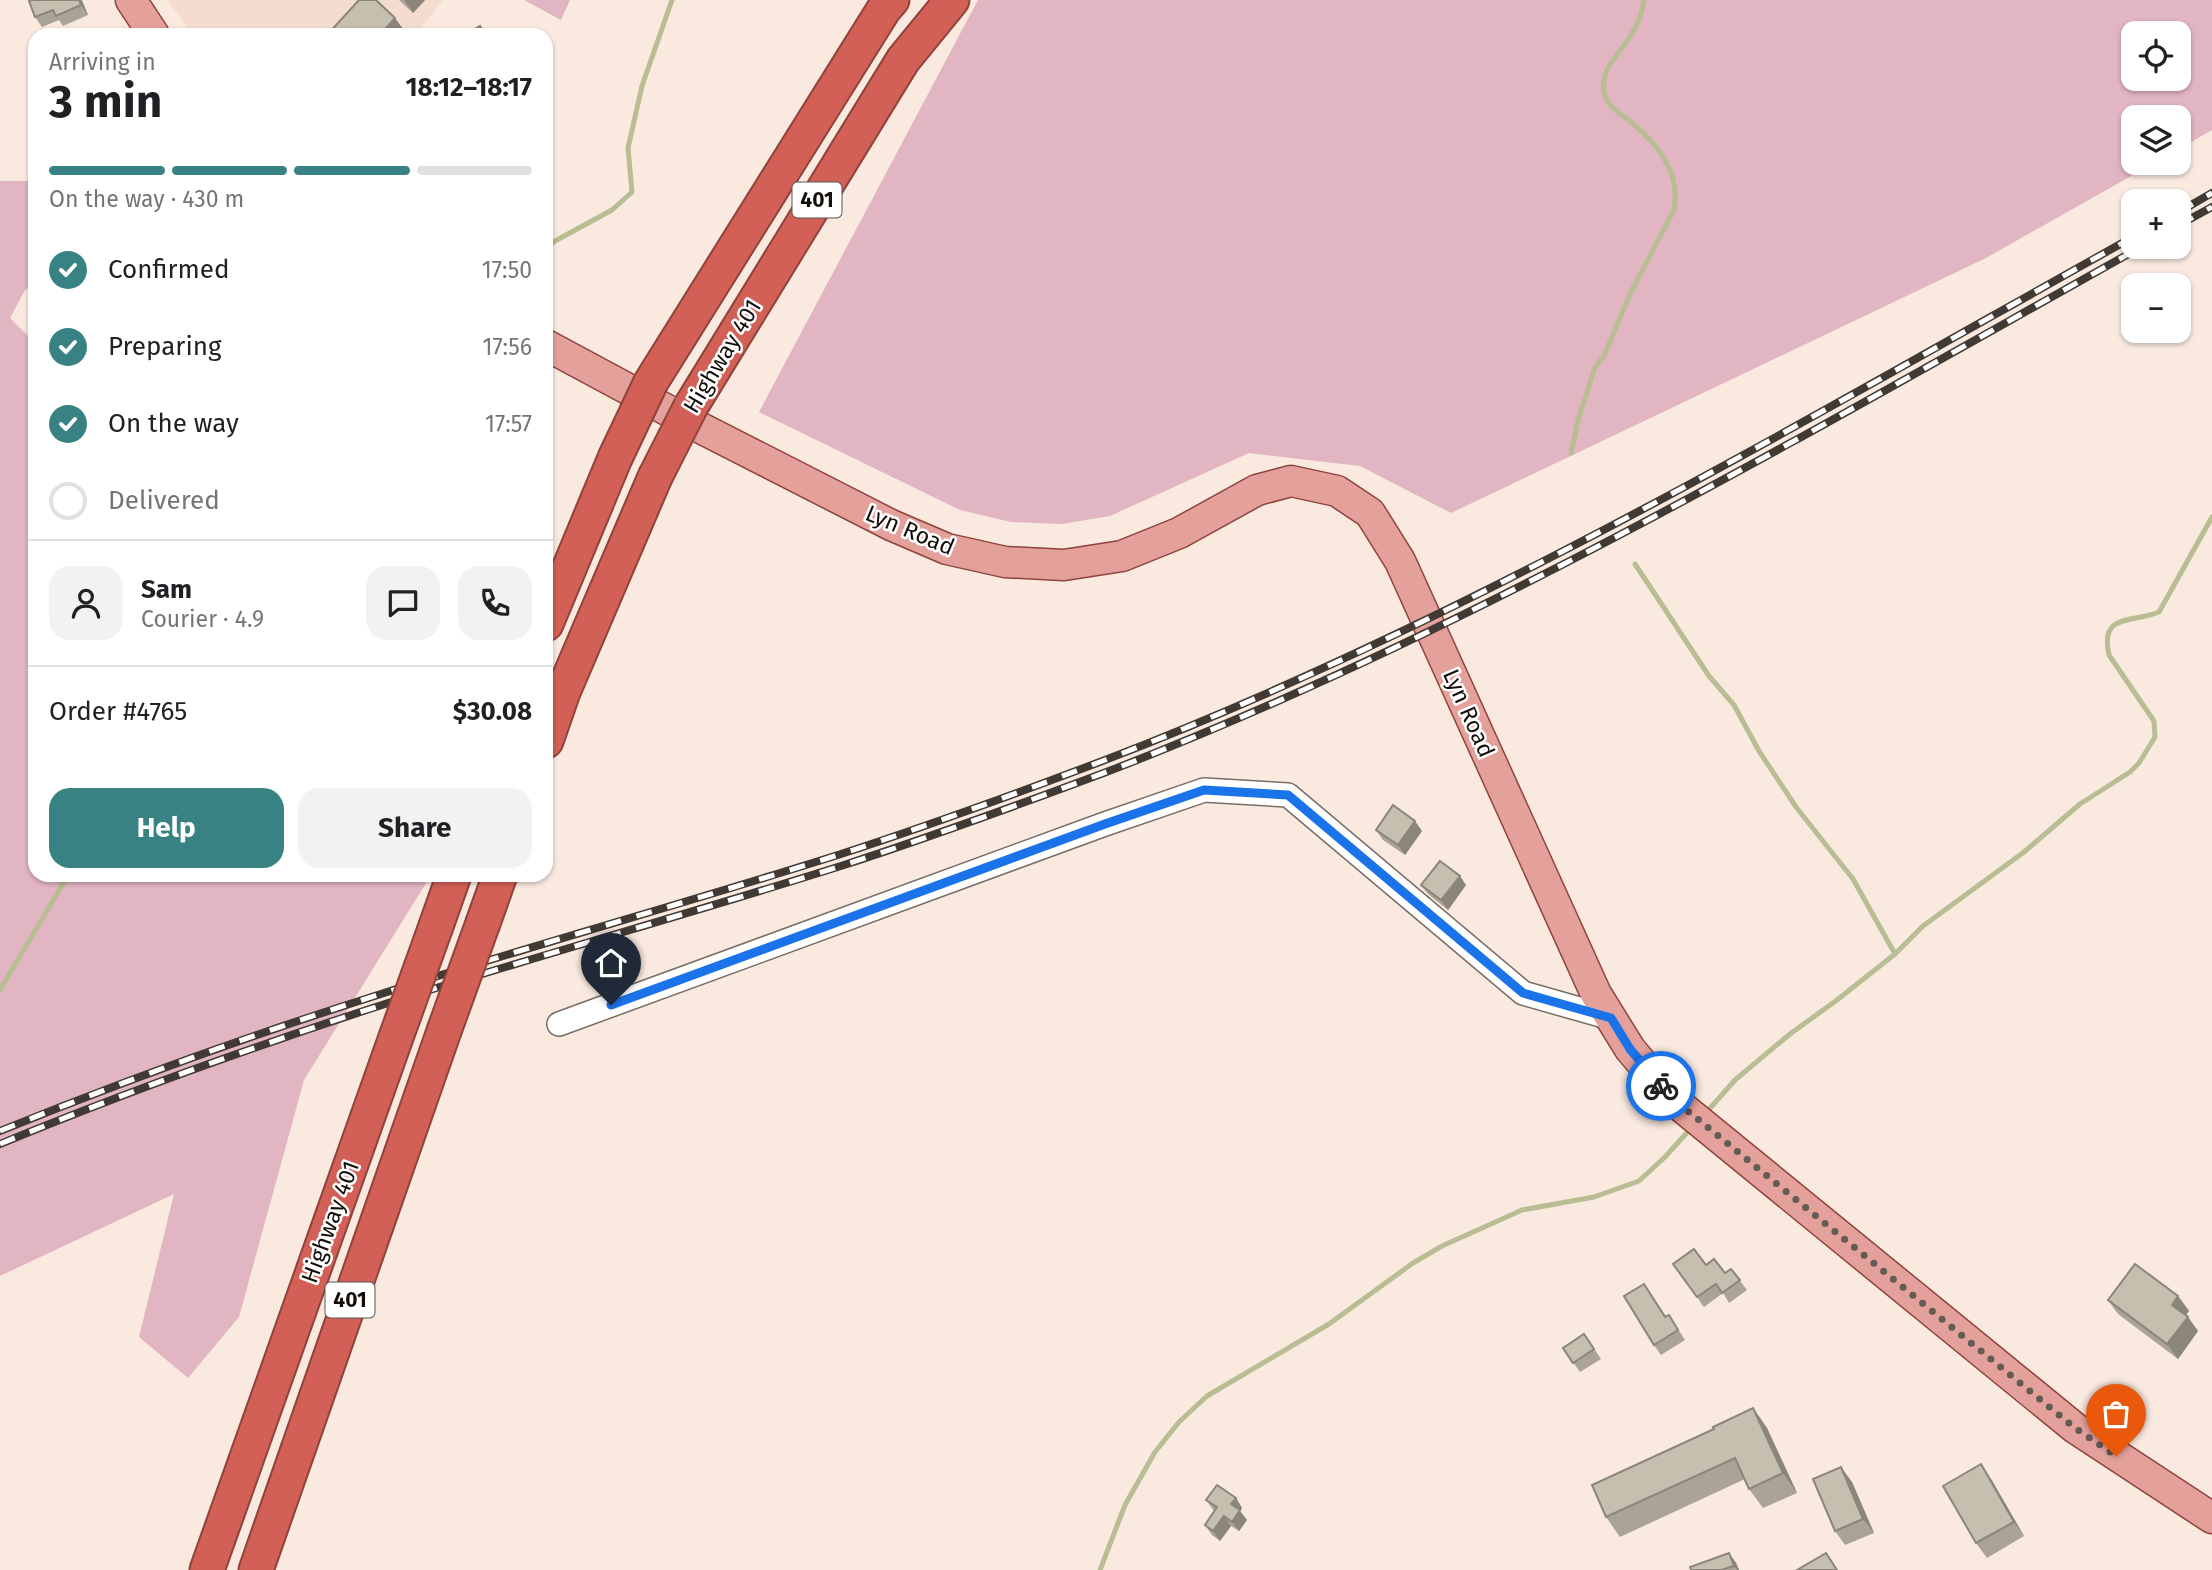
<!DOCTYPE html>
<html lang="en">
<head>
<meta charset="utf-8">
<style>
	:root { --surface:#fff; --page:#f2f2f2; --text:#202124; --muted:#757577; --line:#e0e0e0; --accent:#398283 }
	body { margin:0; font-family:"Fira Sans",sans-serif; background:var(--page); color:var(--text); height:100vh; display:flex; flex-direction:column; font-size:26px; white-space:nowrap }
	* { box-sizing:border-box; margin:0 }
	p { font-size:23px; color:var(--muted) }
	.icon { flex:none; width:38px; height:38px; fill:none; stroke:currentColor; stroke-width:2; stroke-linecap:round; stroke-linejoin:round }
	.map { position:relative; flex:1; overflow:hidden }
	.drawer { position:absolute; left:28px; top:28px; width:525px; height:854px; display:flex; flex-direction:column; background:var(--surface); border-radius:21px; box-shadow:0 2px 5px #0004 }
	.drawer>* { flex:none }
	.fabs { position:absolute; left:2121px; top:21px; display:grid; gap:14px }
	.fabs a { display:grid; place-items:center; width:70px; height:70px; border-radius:14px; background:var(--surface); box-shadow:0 2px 5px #0004; font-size:35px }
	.pin { position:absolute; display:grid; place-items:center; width:60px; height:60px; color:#fff; margin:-72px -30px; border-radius:50% 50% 50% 0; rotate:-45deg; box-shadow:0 0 7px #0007 }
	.pin .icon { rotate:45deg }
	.courier { position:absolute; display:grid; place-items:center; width:70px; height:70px; margin:-35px; border:5px solid #1a73e8; border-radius:50%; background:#fff; color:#222; box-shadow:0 2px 9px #0007 }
	.headline em { font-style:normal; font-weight:700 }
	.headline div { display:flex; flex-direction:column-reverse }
	.headline { display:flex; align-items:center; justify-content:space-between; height:119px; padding:0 21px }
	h1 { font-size:46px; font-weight:700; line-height:52px }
	.bar { display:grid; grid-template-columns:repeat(4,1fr); gap:10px 7px; align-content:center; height:84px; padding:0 21px }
	.bar i { height:9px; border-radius:5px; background:var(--line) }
	.bar .active { background:var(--accent) }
	.bar p { grid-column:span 4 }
	.line { display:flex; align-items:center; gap:18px; padding:0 21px; border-top:2px solid var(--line) }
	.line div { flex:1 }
	.round { display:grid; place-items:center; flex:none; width:74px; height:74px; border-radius:21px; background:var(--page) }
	ol { padding:0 21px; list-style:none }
	li { display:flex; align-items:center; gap:21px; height:77px }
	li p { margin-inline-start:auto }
	li .icon { padding:7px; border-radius:50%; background:var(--accent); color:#fff; stroke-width:4 }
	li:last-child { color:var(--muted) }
	li i { width:38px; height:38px; border:4px solid var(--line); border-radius:50% }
	.cta { display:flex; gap:14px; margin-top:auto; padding:14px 21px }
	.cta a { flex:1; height:80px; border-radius:21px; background:var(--accent); color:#fff; font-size:28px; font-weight:700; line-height:80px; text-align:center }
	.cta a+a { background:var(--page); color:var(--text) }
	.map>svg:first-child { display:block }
	.built { fill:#f4ddce }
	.green { fill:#e2b5c2; fill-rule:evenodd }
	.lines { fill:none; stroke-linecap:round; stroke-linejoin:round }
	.stream { stroke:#b9bd93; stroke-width:5 }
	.minor-casing { stroke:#7b6d64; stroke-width:26 }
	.major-casing { stroke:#8f433b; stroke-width:33 }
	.highway-casing { stroke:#8f433b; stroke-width:37 }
	.minor { stroke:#fff; stroke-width:23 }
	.major { stroke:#e4a09a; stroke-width:30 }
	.highway { stroke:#d26056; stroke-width:33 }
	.rail-casing { stroke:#413a34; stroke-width:8 }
	.rail { stroke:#fff; stroke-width:5; stroke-dasharray:16; stroke-linecap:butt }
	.highway-bridge-casing { stroke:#8f433b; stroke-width:37; stroke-linecap:butt }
	.highway-bridge { stroke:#d26056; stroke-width:33 }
	.wall { fill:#aaa396 }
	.shaded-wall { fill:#8b857a }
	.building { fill:#c6beaf; stroke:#8b857a; stroke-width:2 }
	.done { stroke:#645b55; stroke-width:7; stroke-dasharray:0 12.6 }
	.route { stroke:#1a73e8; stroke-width:9 }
	.labels { text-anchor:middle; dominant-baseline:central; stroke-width:5; stroke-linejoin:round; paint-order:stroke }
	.shield { fill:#fff; stroke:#5a5654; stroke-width:2 }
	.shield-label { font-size:21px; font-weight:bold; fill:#130e0a }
	.street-label { font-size:23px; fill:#130e0a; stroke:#fff }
</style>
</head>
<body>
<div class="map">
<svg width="2212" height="1570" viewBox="0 0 2212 1570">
	<rect width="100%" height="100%" fill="#f9e9df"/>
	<path class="built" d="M167,0H443L415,35H193Z"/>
	<g class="green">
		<path d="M524,0H570L561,20Z"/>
		<path d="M978,0H2212V130L2179,149V117H2133V163H2154L1986,258L1451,513L1360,466L1249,453L1110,516L1062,524L1011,522L960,510L759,412ZM2133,33H2179V79H2133Z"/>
		<path d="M0,181H35V285L25,290L10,318L31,339L35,338V875H431L304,1080L239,1317L188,1378L139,1337L174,1194L0,1276Z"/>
	</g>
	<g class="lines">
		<g class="stream">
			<path d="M546,248L555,241L612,210L632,192L628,148L642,86L672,0"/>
			<path d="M1571,453L1579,417L1595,367L1604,356L1631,292L1674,210C1681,175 1659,145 1632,123C1621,114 1607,107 1604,92C1600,68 1620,54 1631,35C1638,24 1642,13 1644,0"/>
			<path d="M1635,564L1709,676L1734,705L1759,751L1796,807L1853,879L1895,954"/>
			<path d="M0,990L68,875"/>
			<path d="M1705,1114L1735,1080L1790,1034L1837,1000L1895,954L1923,926L2024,852L2080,804L2130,772L2139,763L2155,737L2154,721L2109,655C2099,612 2134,623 2159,612L2212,517"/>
			<path d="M1100,1570L1125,1505L1155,1452L1179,1422L1207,1396L1329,1324L1413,1263L1442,1246L1522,1210L1594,1197L1639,1181L1665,1157L1693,1126"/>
		</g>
		<defs>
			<path id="minor" d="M559,1024L1105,824L1204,790L1288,795L1523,993L1611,1018"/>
			<g id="major">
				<path d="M131,0L154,35"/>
				<path d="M546,345L693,424L891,525L947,549L1005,562L1064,565L1122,556L1179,533L1257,490L1291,481L1337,491L1370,513L1400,561L1596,994L1630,1049L1672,1099L2075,1428L2212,1518"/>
			</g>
			<g id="highway">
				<path d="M651,382L884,9L892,0"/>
				<path d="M691,406L903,60L952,0"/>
				<path d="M546,624L615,458"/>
				<path d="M546,741L563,692L655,477"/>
				<path d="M483,923L500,875"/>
				<path d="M436,926L454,875"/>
				<path d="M207,1570L395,1040"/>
				<path d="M256,1570L444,1031"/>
			</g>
		</defs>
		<use href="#minor" class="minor-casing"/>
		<use href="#major" class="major-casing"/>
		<use href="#highway" class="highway-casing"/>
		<use href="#minor" class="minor"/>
		<use href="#major" class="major"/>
		<use href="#highway" class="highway"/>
		<defs>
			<g id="rail">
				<path d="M2179,212L2212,193"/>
				<path d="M2179,225L2212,207"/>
				<path d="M0,1131C126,1080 254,1034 384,993C536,944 690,902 841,854C930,825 1018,793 1105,760C1465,622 1798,424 2133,237"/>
				<path d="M0,1144C126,1092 255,1046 385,1004C537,956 692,913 844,865C933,836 1021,804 1109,771C1470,632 1804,435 2141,247"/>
			</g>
		</defs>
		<use href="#rail" class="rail-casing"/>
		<use href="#rail" class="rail"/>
		<defs>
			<g id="highway-bridge">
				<path d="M615,458L651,382"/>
				<path d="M655,477L691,406"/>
				<path d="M444,1031L483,923"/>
				<path d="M395,1040L436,926"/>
			</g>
		</defs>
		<use href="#highway-bridge" class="highway-bridge-casing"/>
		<use href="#highway-bridge" class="highway-bridge"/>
	</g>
	<g class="wall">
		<path d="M31,0H82L88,15L63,26L59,20L42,27L35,17Z"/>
		<path d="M399,0H425L413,13Z"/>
		<path d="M546,134L553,144L552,161H546Z"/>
		<path d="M1376,830L1422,831L1405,855L1383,840Z"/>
		<path d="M1421,885H1466L1448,910L1428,894Z"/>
		<path d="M1673,1264L1706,1265L1725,1273L1731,1269L1747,1290L1729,1303L1723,1293L1704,1307Z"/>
		<path d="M1644,1284L1666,1316L1669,1315L1685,1340L1661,1355L1654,1345Z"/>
		<path d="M2178,1296L2189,1311L2186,1315L2198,1331L2178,1359L2118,1314L2108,1300Z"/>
		<path d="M1584,1334L1601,1359L1580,1372L1563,1348Z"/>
		<path d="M1753,1408L1767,1428L1797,1493L1763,1508L1749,1489L1745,1479L1620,1537L1606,1517Z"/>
		<path d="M1991,1479L2024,1536L1987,1558L1976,1543Z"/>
		<path d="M1852,1482L1874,1533L1845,1545L1835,1531Z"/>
		<path d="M1236,1498L1242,1508L1240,1511L1247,1520L1239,1531L1231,1526L1220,1541L1212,1535L1205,1525L1214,1511L1206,1500Z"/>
		<path d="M1729,1553L1736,1563L1739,1570H1691Z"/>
	</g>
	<g class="shaded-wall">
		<path d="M79,0L82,1L88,15L81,5Z"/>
		<path d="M404,0H425L413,13Z"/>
		<path d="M395,18L406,33L403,35H380Z"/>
		<path d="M546,134L553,144L552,161L546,153Z"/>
		<path d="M1415,821L1422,831L1405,855L1398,845Z"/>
		<path d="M1460,876L1466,885L1448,910L1441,900Z"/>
		<path d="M2178,1296L2189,1311L2182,1320L2172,1305Z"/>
		<path d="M2188,1317L2198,1331L2178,1359L2167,1344Z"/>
		<path d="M1753,1408L1767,1428L1797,1493L1783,1473Z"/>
		<path d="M1981,1464L1991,1479L2024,1536L2014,1522Z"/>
		<path d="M1841,1467L1852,1482L1874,1533L1863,1519Z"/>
		<path d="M1236,1498L1242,1508L1240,1511L1247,1520L1239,1531L1232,1522L1231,1504Z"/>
		<path d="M1224,1516L1231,1526L1220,1541L1213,1531Z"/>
		<path d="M1729,1553L1736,1563L1739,1570H1737L1734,1566Z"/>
	</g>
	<g class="building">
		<path d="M31,0H79L81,5L56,16L53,10L35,17L29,1Z"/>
		<path d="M359,0H376L395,18L380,35H327Z"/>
		<path d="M480,26L485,35H465Z"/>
		<path d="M1393,805L1415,821L1398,845L1376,830Z"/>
		<path d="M1440,861L1460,876L1441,900L1421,885Z"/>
		<path d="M1694,1249L1706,1265L1714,1259L1725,1273L1731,1269L1740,1280L1722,1293L1716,1284L1697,1297L1673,1264Z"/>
		<path d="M2135,1264L2178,1296L2172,1305L2188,1317L2167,1344L2108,1300Z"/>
		<path d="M1644,1284L1665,1317L1669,1315L1678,1330L1654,1345L1624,1296Z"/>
		<path d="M1584,1334L1594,1349L1573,1363L1563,1348Z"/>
		<path d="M1753,1408L1783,1473L1749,1489L1735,1458L1606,1517L1592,1485L1714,1429L1713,1427Z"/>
		<path d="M1981,1464L2014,1522L1976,1543L1943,1486Z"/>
		<path d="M1841,1467L1863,1519L1835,1531L1813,1479Z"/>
		<path d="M1217,1485L1236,1498L1231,1504L1240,1510L1232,1522L1224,1516L1213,1531L1205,1525L1217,1507L1206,1500Z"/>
		<path d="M1729,1553L1734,1566L1721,1570H1691L1690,1567Z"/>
		<path d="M1826,1553L1837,1570H1797Z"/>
	</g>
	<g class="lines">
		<path class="done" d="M1661,1086L1672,1098L2075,1428L2116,1456"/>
		<path class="route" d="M611,1005L1105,824L1204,790L1288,795L1523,993L1611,1018L1630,1049L1661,1086"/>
	</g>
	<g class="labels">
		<g class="shield">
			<rect x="792.5" y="182.5" width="49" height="35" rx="5"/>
			<rect x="325.5" y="1282.5" width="49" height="35" rx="5"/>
		</g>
		<g class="shield-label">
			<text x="817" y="200">401</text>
			<text x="350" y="1300">401</text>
		</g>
		<g class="street-label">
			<text transform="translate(722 356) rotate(-59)">Highway 401</text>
			<text transform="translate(910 530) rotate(23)">Lyn Road</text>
			<text transform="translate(1469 713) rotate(66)">Lyn Road</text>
			<text transform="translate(330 1222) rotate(-70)">Highway 401</text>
		</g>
	</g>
</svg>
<div class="fabs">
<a><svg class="icon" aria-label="locate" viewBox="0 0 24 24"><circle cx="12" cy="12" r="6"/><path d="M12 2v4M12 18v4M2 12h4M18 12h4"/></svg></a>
<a><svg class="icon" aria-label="layers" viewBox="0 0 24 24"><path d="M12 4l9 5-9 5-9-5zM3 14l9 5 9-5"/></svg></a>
<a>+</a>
<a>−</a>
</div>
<div class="pin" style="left:2116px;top:1456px;background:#ea580c"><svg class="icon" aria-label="bag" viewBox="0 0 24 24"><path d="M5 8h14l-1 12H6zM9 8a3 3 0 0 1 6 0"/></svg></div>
<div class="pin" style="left:611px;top:1005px;background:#1f2937"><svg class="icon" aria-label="home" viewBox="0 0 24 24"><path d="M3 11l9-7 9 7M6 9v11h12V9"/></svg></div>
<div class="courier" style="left:1661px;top:1086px"><svg class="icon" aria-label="bike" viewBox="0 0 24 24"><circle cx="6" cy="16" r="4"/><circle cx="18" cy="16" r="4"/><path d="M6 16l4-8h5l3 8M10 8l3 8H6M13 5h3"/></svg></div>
<section class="drawer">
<div class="headline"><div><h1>3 min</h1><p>Arriving in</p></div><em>18:12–18:17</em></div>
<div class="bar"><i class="active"></i><i class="active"></i><i class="active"></i><i></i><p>On the way · 430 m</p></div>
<ol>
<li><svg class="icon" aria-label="check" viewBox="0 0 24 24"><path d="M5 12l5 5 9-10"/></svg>Confirmed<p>17:50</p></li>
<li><svg class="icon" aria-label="check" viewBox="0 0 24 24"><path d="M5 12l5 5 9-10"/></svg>Preparing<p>17:56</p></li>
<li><svg class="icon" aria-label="check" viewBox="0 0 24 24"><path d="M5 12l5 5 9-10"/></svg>On the way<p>17:57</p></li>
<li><i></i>Delivered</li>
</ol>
<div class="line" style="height:126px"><a class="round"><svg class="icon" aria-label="person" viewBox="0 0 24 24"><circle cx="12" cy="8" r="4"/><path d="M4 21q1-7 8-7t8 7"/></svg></a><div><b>Sam</b><p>Courier · 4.9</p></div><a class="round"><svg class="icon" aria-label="chat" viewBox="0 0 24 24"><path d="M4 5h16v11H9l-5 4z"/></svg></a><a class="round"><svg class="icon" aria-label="phone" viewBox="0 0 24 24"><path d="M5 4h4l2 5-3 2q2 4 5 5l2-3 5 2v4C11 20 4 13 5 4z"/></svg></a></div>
<div class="line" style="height:91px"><div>Order #4765</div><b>$30.08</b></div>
<div class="cta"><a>Help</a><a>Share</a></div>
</section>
</div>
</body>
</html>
